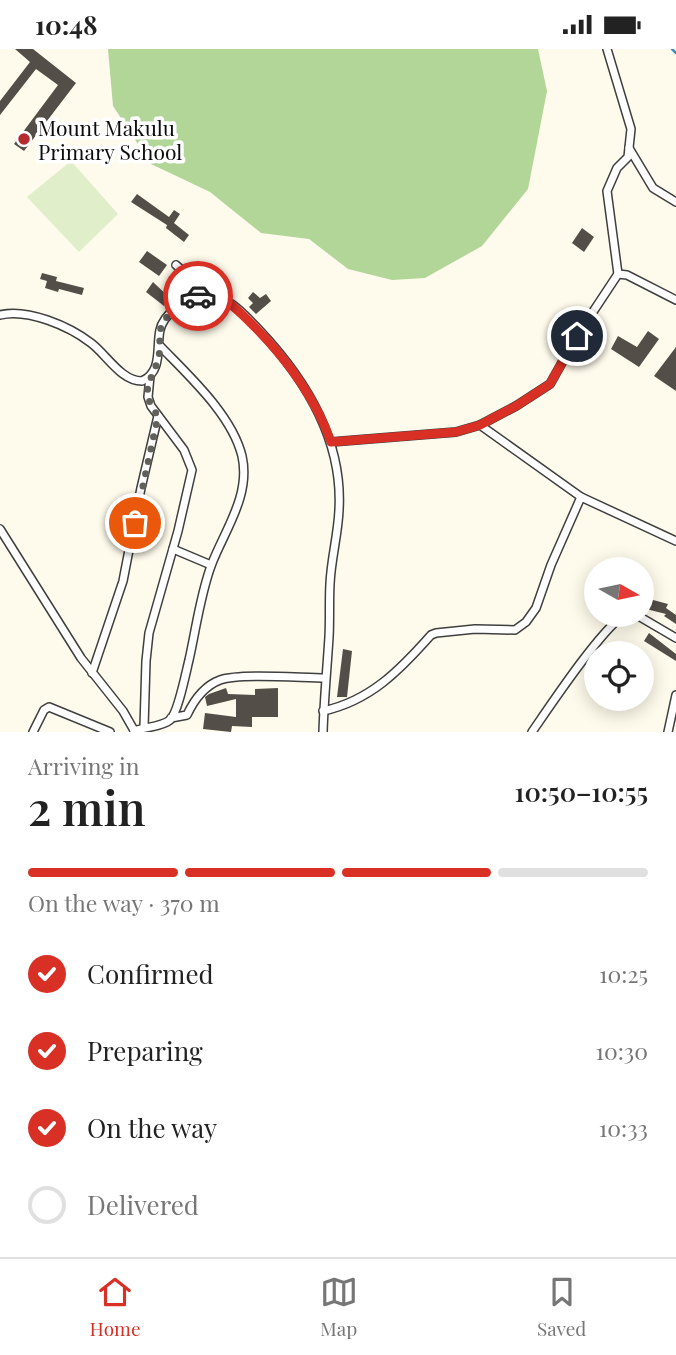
<!DOCTYPE html>
<html lang="en">
<head>
<meta charset="utf-8">
<style>
	:root { --surface:#fff; --page:#f2f2f2; --text:#222; --muted:#767676; --line:#e0e0e0; --accent:#d93025 }
	body { margin:0; font-family:"Playfair Display",serif; background:var(--page); color:var(--text); height:100vh; display:flex; flex-direction:column; font-size:26px; white-space:nowrap }
	* { box-sizing:border-box; margin:0 }
	p { font-size:23px; color:var(--muted) }
	.icon { flex:none; width:38px; height:38px; fill:none; stroke:currentColor; stroke-width:2; stroke-linecap:round; stroke-linejoin:round }
	.map { position:relative; height:683px; overflow:hidden }
	.panel { display:flex; flex-direction:column; background:var(--surface); flex:1 }
	.panel>* { flex:none }
	.needle { width:46px; rotate:99deg }
	.tools { position:absolute; left:584px; top:508px; display:grid; gap:14px }
	.tools a { display:grid; place-items:center; width:70px; height:70px; border-radius:50%; background:var(--surface); box-shadow:0 4px 18px #0003; font-size:35px }
	.pin { position:absolute; display:grid; place-items:center; width:60px; height:60px; color:#fff; margin:-30px; border:4px solid #fff; border-radius:50%; box-shadow:0 2px 7px #0007 }
	.courier { position:absolute; display:grid; place-items:center; width:70px; height:70px; margin:-35px; border:5px solid #d93025; border-radius:50%; background:#fff; color:#222; box-shadow:0 2px 9px #0007 }
	.head em { font-style:normal; font-weight:600 }
	.head div { display:flex; flex-direction:column-reverse }
	.head { display:flex; align-items:center; justify-content:space-between; height:119px; padding:0 28px }
	h1 { font-size:46px; font-weight:600; line-height:52px }
	.bar { display:grid; grid-template-columns:repeat(4,1fr); gap:10px 7px; align-content:center; height:84px; padding:0 28px }
	.bar i { height:9px; border-radius:5px; background:var(--line) }
	.bar .selected { background:var(--accent) }
	.bar p { grid-column:span 4 }
	ol { padding:0 28px; list-style:none }
	li { display:flex; align-items:center; gap:21px; height:77px }
	li p { margin-inline-start:auto }
	li .icon { padding:7px; border-radius:50%; background:var(--accent); color:#fff; stroke-width:4 }
	li:last-child { color:var(--muted) }
	li i { width:38px; height:38px; border:4px solid var(--line); border-radius:50% }
	.status { display:flex; justify-content:space-between; align-items:center; height:49px; padding:0 35px; background:var(--surface); direction:ltr }
	.status svg { height:19px; fill:currentColor }
	.dock { display:flex; justify-content:space-around; align-items:center; height:98px; border-top:2px solid var(--line); background:var(--surface); font-size:19px; color:var(--muted) }
	.dock a { display:grid; justify-items:center; gap:4px }
	.dock .selected { color:var(--accent) }
	.map>svg:first-child { display:block }
	.forest { fill:#b2d698 }
	.pitch { fill:#e0eec9 }
	.lines { fill:none; stroke-linecap:round; stroke-linejoin:round }
	.stream { stroke:#3e8cc6; stroke-width:2.5 }
	.building { fill:#544e49 }
	.minor-casing { stroke:#3f3f3f; stroke-width:10 }
	.minor { stroke:#fff; stroke-width:7 }
	.done { stroke:#61605a; stroke-width:7; stroke-dasharray:0 12.6 }
	.route { stroke:#d93025; stroke-width:9 }
	.poi-dot { fill:#b52b2e; stroke:#fff; stroke-width:2.5 }
	.labels { text-anchor:middle; dominant-baseline:central; stroke-width:7; stroke-linejoin:round; paint-order:stroke }
	.poi-label { font-size:21px; fill:#0c0c0c; stroke:#fff; text-anchor:start }
</style>
</head>
<body>
<div class="status"><b>10:48</b><svg viewBox="0 0 49 12"><path d="M0 12V9h3v3zM5 12V6h3v6zM10 12V3h3v9zM15 12V0h3v12zM26 1h20v11H26zM47 4h2v5h-2z"/></svg></div>
<div class="map">
<svg width="676" height="683" viewBox="0 0 676 683">
	<rect width="100%" height="100%" fill="#fefbec"/>
	<path class="forest" d="M108,0H538L547,42L528,140L482,197L425,229L392,231L348,220L309,190L261,184L210,143L151,115L113,57Z"/>
	<path class="pitch" d="M71,112L118,165L79,203L27,148Z"/>
	<g class="lines">
		<path class="stream" d="M672,0L676,4"/>
	</g>
	<g class="building">
		<path d="M15,0H33L76,34L24,102L14,95L58,36L36,20L0,66V52L30,13Z"/>
		<path d="M137,145L169,168L174,161L180,165L174,174L189,186L184,193L166,179L167,176L131,153Z"/>
		<path d="M582,179L594,188L584,203L572,194Z"/>
		<path d="M147,202L167,216L159,227L139,213Z"/>
		<path d="M42,224L57,228L56,232L84,239L82,246L59,240L58,243L45,239L47,232L40,230Z"/>
		<path d="M153,233L170,249L164,257L146,243Z"/>
		<path d="M253,243L260,249L266,245L271,252L256,265L249,258L253,254L248,249Z"/>
		<path d="M648,282L659,290L639,318L611,300L618,287L637,298Z"/>
		<path d="M676,298V342L654,327Z"/>
		<path d="M642,548L668,555L666,559L676,566V575L664,567L666,565L642,559Z"/>
		<path d="M649,584L676,605V612L644,592Z"/>
		<path d="M343,600L352,602L347,648H337Z"/>
		<path d="M226,639L228,645L255,646V640L278,639V668H252V678L232,677L231,683L203,680L205,664L236,668V650L207,657L205,648L209,645Z"/>
	</g>
	<g class="lines">
		<defs>
			<g id="minor">
				<path d="M607,0L631,80L628,108L617,119L607,142L618,225"/>
				<path d="M629,99L653,139L676,153"/>
				<path d="M176,216L210,246"/>
				<path d="M0,266C27,259 69,277 91,294C107,306 121,332 142,332C163,322 156,299 160,281C163,266 185,249 199,247C225,242 244,265 260,282C306,331 343,392 339,461C338,486 331,510 330,535C329,552 330,570 329,588C327,620 324,651 323,683"/>
				<path d="M480,376L516,357L550,335L577,287L618,225L627,226L676,251"/>
				<path d="M331,393L456,383L480,376L581,448L676,492"/>
				<path d="M0,480L81,609L123,662L135,683"/>
				<path d="M173,500L211,516"/>
				<path d="M635,565L676,589"/>
				<path d="M92,624L123,532L141,439L158,367"/>
				<path d="M323,662C370,652 400,621 431,586L436,584L475,580L515,581L526,573L536,559L551,516L581,448"/>
				<path d="M171,669L187,666C194,651 204,637 220,631C241,624 301,629 325,629"/>
				<path d="M144,678L146,612L149,584L178,482L192,421L184,401L151,357L148,348L150,327"/>
				<path d="M134,682C144,678 162,678 170,671C178,664 186,623 189,611C196,580 200,547 211,517C224,482 251,447 242,407C232,366 189,327 160,297"/>
				<path d="M33,683L44,661L49,658L110,683"/>
				<path d="M532,683C548,660 606,572 627,565"/>
				<path d="M668,683L676,646"/>
			</g>
		</defs>
		<use href="#minor" class="minor-casing"/>
		<use href="#minor" class="minor"/>
	</g>
	<g class="lines">
		<path class="done" d="M135,474L158,367C137,338 153,334 159,306C161,298 159,291 160,283C162,266 184,252 198,247"/>
		<path class="route" d="M198,247H218L225,250C270,289 311,337 331,393L456,383L480,376L516,357L550,335L577,287"/>
	</g>
	<circle class="poi-dot" cx="24" cy="90" r="7"/>
	<g class="labels">
		<g class="poi-label">
			<text x="38" y="78">Mount Makulu<tspan x="38" dy="24">Primary School</tspan></text>
		</g>
	</g>
</svg>
<div class="tools">
<a><svg class="needle" viewBox="-14 -14 28 28"><path d="M0-13l5 13h-10z" fill="#e53935"/><path d="M0 13l5-13h-10z" fill="#767676"/></svg></a>
<a><svg class="icon" aria-label="locate" viewBox="0 0 24 24"><circle cx="12" cy="12" r="6"/><path d="M12 2v4M12 18v4M2 12h4M18 12h4"/></svg></a>
</div>
<div class="pin" style="left:135px;top:474px;background:#ea580c"><svg class="icon" aria-label="bag" viewBox="0 0 24 24"><path d="M5 8h14l-1 12H6zM9 8a3 3 0 0 1 6 0"/></svg></div>
<div class="pin" style="left:577px;top:287px;background:#1f2937"><svg class="icon" aria-label="home" viewBox="0 0 24 24"><path d="M3 11l9-7 9 7M6 9v11h12V9"/></svg></div>
<div class="courier" style="left:198px;top:247px"><svg class="icon" aria-label="car" viewBox="0 0 24 24"><path d="M5 17H2v-5l4-1 3-4h7l3 4 3 1v5h-3M9 17h6M6 11h13"/><circle cx="7" cy="17" r="2"/><circle cx="17" cy="17" r="2"/></svg></div>
</div>
<section class="panel">
<div class="head"><div><h1>2 min</h1><p>Arriving in</p></div><em>10:50–10:55</em></div>
<div class="bar"><i class="selected"></i><i class="selected"></i><i class="selected"></i><i></i><p>On the way · 370 m</p></div>
<ol>
<li><svg class="icon" aria-label="check" viewBox="0 0 24 24"><path d="M5 12l5 5 9-10"/></svg>Confirmed<p>10:25</p></li>
<li><svg class="icon" aria-label="check" viewBox="0 0 24 24"><path d="M5 12l5 5 9-10"/></svg>Preparing<p>10:30</p></li>
<li><svg class="icon" aria-label="check" viewBox="0 0 24 24"><path d="M5 12l5 5 9-10"/></svg>On the way<p>10:33</p></li>
<li><i></i>Delivered</li>
</ol>
</section>
<nav class="dock">
<a class="selected"><svg class="icon" aria-label="home" viewBox="0 0 24 24"><path d="M3 11l9-7 9 7M6 9v11h12V9"/></svg>Home</a>
<a><svg class="icon" aria-label="map" viewBox="0 0 24 24"><path d="M3 6l6-2 6 2 6-2v14l-6 2-6-2-6 2zM9 4v14M15 6v14"/></svg>Map</a>
<a><svg class="icon" aria-label="saved" viewBox="0 0 24 24"><path d="M7 4h10v16l-5-4-5 4z"/></svg>Saved</a>
</nav>
</body>
</html>
